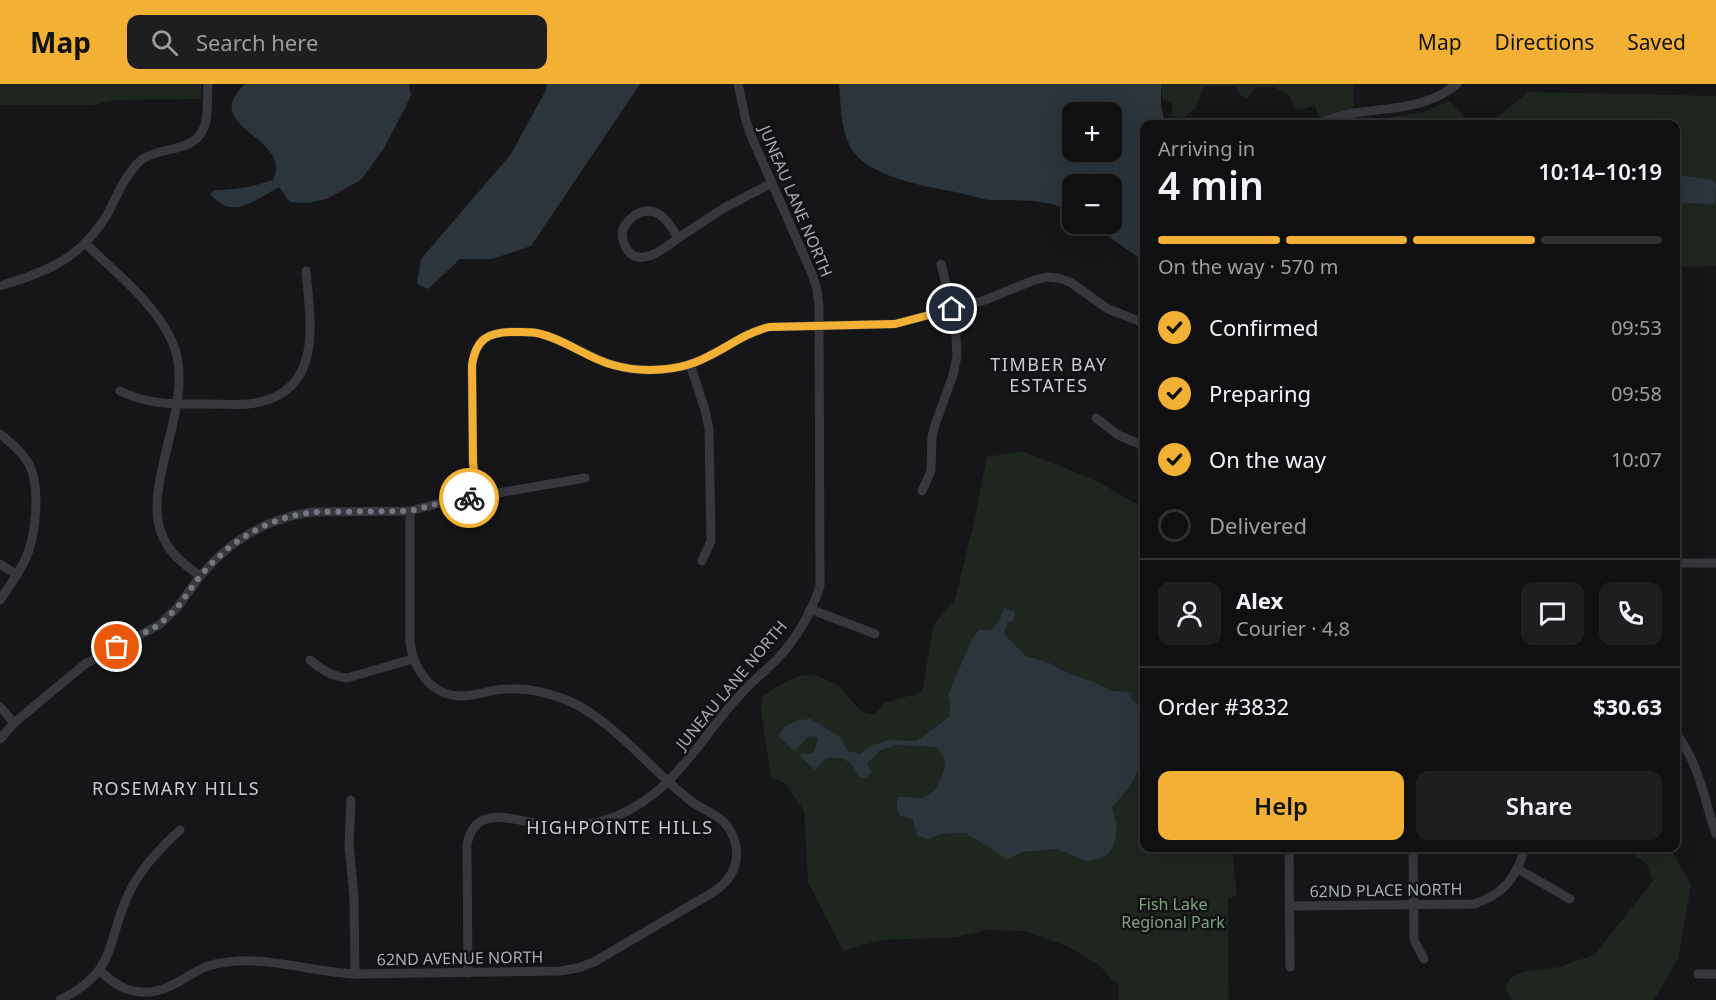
<!DOCTYPE html>
<html lang="en">
<head>
<meta charset="utf-8">
<style>
	:root { --surface:#101012; --page:#1e1e20; --text:#f1f3f6; --muted:#9c9d9f; --line:#303032; --accent:#f2b134 }
	body { margin:0; font-family:"Noto Sans",sans-serif; background:var(--page); color:var(--text); height:100vh; display:flex; flex-direction:column; font-size:22px; white-space:nowrap }
	* { box-sizing:border-box; margin:0 }
	p { font-size:20px; color:var(--muted) }
	.icon { flex:none; width:33px; height:33px; fill:none; stroke:currentColor; stroke-width:2; stroke-linecap:round; stroke-linejoin:round }
	.map { position:relative; flex:1; overflow:hidden }
	.drawer { position:absolute; left:1140px; top:36px; width:540px; height:732px; display:flex; flex-direction:column; background:var(--surface); border-radius:12px; box-shadow:0 6px 24px #0002,0 0 0 2px var(--line) }
	.drawer>* { flex:none }
	.buttons { position:absolute; left:1062px; top:18px; display:grid; gap:12px }
	.buttons a { display:grid; place-items:center; width:60px; height:60px; border-radius:12px; background:var(--surface); box-shadow:0 6px 24px #0002,0 0 0 2px var(--line); font-size:30px }
	.pin { position:absolute; display:grid; place-items:center; width:51px; height:51px; color:#fff; margin:-26px; border:3px solid #fff; border-radius:50%; box-shadow:0 2px 6px #0007 }
	.courier { position:absolute; display:grid; place-items:center; width:60px; height:60px; margin:-30px; border:4px solid #f2b134; border-radius:50%; background:#fff; color:#222; box-shadow:0 2px 8px #0007 }
	.headline em { font-style:normal; font-weight:600 }
	.headline div { display:flex; flex-direction:column-reverse }
	.headline { display:flex; align-items:center; justify-content:space-between; height:102px; padding:0 18px }
	h1 { font-size:39px; font-weight:600; line-height:45px }
	.bar { display:grid; grid-template-columns:repeat(4,1fr); gap:9px 6px; align-content:center; height:72px; padding:0 18px }
	.bar i { height:8px; border-radius:4px; background:var(--line) }
	.bar .on { background:var(--accent) }
	.bar p { grid-column:span 4 }
	.line { display:flex; align-items:center; gap:15px; padding:0 18px; border-top:2px solid var(--line) }
	.line div { flex:1 }
	.round { display:grid; place-items:center; flex:none; width:63px; height:63px; border-radius:12px; background:var(--page) }
	ol { padding:0 18px; list-style:none }
	li { display:flex; align-items:center; gap:18px; height:66px }
	li p { margin-inline-start:auto }
	li .icon { padding:6px; border-radius:50%; background:var(--accent); color:#111; stroke-width:4 }
	li:last-child { color:var(--muted) }
	li i { width:33px; height:33px; border:3px solid var(--line); border-radius:50% }
	.button { display:flex; gap:12px; margin-top:auto; padding:12px 18px }
	.button a { flex:1; height:69px; border-radius:12px; background:var(--accent); color:#111; font-size:24px; font-weight:600; line-height:69px; text-align:center }
	.button a+a { background:var(--page); color:var(--text) }
	header { display:flex; align-items:center; gap:36px; box-sizing:border-box; height:84px; padding:0 30px; background:var(--accent); color:#111 }
	header strong { font-size:28px }
	nav { display:flex; gap:33px; margin-inline-start:auto; font-size:21px }
	.search { width:420px; height:54px; background:var(--page); display:flex; align-items:center; gap:15px; box-sizing:border-box; padding:0 21px; border-radius:12px; color:var(--muted); font-size:22px }
	.map>svg:first-child { display:block }
	.green { fill:#1e261f }
	.water { fill:#2c353c; fill-rule:evenodd }
	.lines { fill:none; stroke-linecap:round; stroke-linejoin:round }
	.minor { stroke:#37383d; stroke-width:9 }
	.done { stroke:#757880; stroke-width:6; stroke-dasharray:0 10.8 }
	.route { stroke:#f2b134; stroke-width:8 }
	.labels { text-anchor:middle; dominant-baseline:central; stroke-width:5; stroke-linejoin:round; paint-order:stroke }
	.street-label { font-size:16px; fill:#a8adb8; stroke:#111113 }
	.park-label { font-size:16px; fill:#7fa381; stroke:#111113 }
	.neighbourhood-label { font-size:18px; letter-spacing:1.5px; fill:#c9ccd4; stroke:#111113 }
</style>
</head>
<body>
<header>
<strong>Map</strong>
<div class="search"><svg class="icon" aria-label="search" viewBox="0 0 24 24"><circle cx="10" cy="10" r="6"/><path d="M15 15l6 6"/></svg>Search here</div>
<nav><a>Map</a><a>Directions</a><a>Saved</a></nav>
</header>
<div class="map">
<svg width="1716" height="916" viewBox="0 0 1716 916">
	<rect width="100%" height="100%" fill="#161618"/>
	<g class="green">
		<path d="M0,0H201V15L113,16L95,21H0Z"/>
		<path d="M1161,0H1353L1354,39L1423,28L1449,17L1472,40H1322L1314,20L1311,23L1295,26L1290,12L1274,3H1257L1247,14L1240,11L1237,2H1204L1195,25L1182,35L1171,32L1173,19L1162,14Z"/>
		<path d="M1528,8L1716,12V182L1676,183V40H1489Z"/>
		<path d="M1022,367L1093,395L1144,424V764H1232L1237,812L1228,814L1229,916H1119V898L1115,899L1099,881L1077,868L1064,861L1025,847L988,846L957,853L881,856L843,867L808,798L804,727L785,699L771,694L761,627L763,612C775,604 799,587 814,591C819,592 835,599 839,602C850,611 867,648 884,619L922,608L933,542L955,516L975,434L987,373Z"/>
		<path d="M1623,764H1670L1691,801L1678,875L1654,916H1512L1505,903L1510,894L1523,888L1559,883L1594,871L1653,797L1646,779Z"/>
	</g>
	<g class="water">
		<path d="M245,0H409L411,11L405,24L384,64L361,96L326,115L308,119L290,118L279,103C266,110 244,126 230,123C222,122 216,116 210,110L214,106C236,106 252,103 273,96C291,61 226,47 232,19C234,12 240,5 245,0Z"/>
		<path d="M547,0H640L531,162L492,175H460L428,205L417,200L421,175L511,70L546,6Z"/>
		<path d="M839,0H1161V21L1165,40H1144V177L1090,140H1112V100H1072V128C1052,115 1016,116 992,116C981,116 971,111 961,109C930,103 866,94 850,62C840,43 841,21 839,0ZM1072,28H1112V68H1072Z"/>
		<path d="M1676,91L1712,96L1716,100L1715,120L1676,119Z"/>
		<path d="M1004,524L1015,528L1014,535L1007,540L1004,550L1026,572L1052,580L1069,590L1097,599L1111,607L1132,608L1131,614C1134,618 1139,621 1141,624C1145,632 1144,639 1144,647C1144,680 1135,700 1112,723L1117,743L1114,761L1108,770L1098,775L1087,777L1057,765L1021,768L1009,775L1003,774L997,768L965,749L940,750L929,755L917,752L913,735L900,732L897,724V714C906,711 913,715 922,714C937,712 943,690 946,678L937,663L897,661L881,666L867,679L872,688L866,694H860C850,677 847,673 826,674L815,686L799,671L814,668L818,654L810,652L794,667L778,652L785,642L799,636L811,635L840,653L848,667L860,670L873,661L890,656L917,657L949,633L950,621L948,611L972,555L979,546H991L999,538Z"/>
	</g>
	<g class="lines">
		<g class="minor">
			<path d="M1318,40C1363,18 1414,35 1457,0"/>
			<path d="M678,154C665,164 639,186 626,164C623,158 621,152 623,145C625,140 630,135 635,131C656,118 669,138 678,154L724,124L772,99"/>
			<path d="M85,159C116,189 161,224 175,265C195,328 134,409 167,461C175,474 188,483 200,492"/>
			<path d="M0,202C48,187 81,175 108,129C116,114 122,97 133,85C137,79 144,73 151,71C173,62 199,67 206,37C208,25 207,12 208,0"/>
			<path d="M690,280L705,326L709,345L711,457L702,477"/>
			<path d="M120,307C151,322 177,320 210,320C226,320 244,322 260,318C324,303 310,235 306,187"/>
			<path d="M1096,334L1118,351L1144,362"/>
			<path d="M0,350C11,359 22,368 29,380C41,404 36,453 25,476C18,490 9,503 0,516"/>
			<path d="M922,407L931,387L932,353L935,341L953,291L957,272L955,236L941,180"/>
			<path d="M477,413L473,379L472,281C476,255 488,248 513,248C522,248 532,247 541,250C564,256 585,271 608,279C621,284 636,286 649,286C668,286 690,282 707,273C730,262 743,250 769,243L895,240L985,216L1032,197L1046,193L1058,194L1070,198L1108,225L1144,239"/>
			<path d="M1676,479H1716"/>
			<path d="M0,480L17,491"/>
			<path d="M810,525L875,550"/>
			<path d="M310,576C322,586 331,592 347,594L413,575"/>
			<path d="M0,623L14,639"/>
			<path d="M1676,649C1700,682 1703,712 1716,750"/>
			<path d="M0,655L14,639L85,580L159,541L177,524L200,492L215,476L232,461L250,449L270,439L291,432L313,428L410,427L440,419L585,394"/>
			<path d="M351,716L349,761L354,814L355,890"/>
			<path d="M1289,764L1290,883"/>
			<path d="M1413,764L1414,856L1424,875"/>
			<path d="M1518,785L1570,815"/>
			<path d="M1289,822L1474,820C1505,810 1516,793 1525,764"/>
			<path d="M100,887C108,894 116,901 126,905C160,916 178,896 205,883C215,879 226,878 237,877C276,875 315,888 355,890L560,887L578,884L594,878L715,807C735,793 743,772 731,748C723,732 705,727 692,718C653,688 613,636 569,617C550,609 528,604 507,605C491,605 477,612 462,612C431,612 414,586 410,559V427"/>
			<path d="M468,889L467,760C476,717 517,738 547,741C569,744 593,741 614,733C674,710 699,655 740,611C752,597 767,586 779,573C797,554 812,527 820,502L819,223L817,206L812,190L752,54L746,37L738,0"/>
			<path d="M1698,890H1716"/>
			<path d="M60,916C120,886 105,857 130,807C142,783 160,764 180,746"/>
		</g>
	</g>
	<g class="lines">
		<path class="done" d="M117,563L159,541L177,524L200,492L215,476L232,461L250,449L270,439L291,432L313,428L410,427L441,419L469,414"/>
		<path class="route" d="M469,414L477,413L473,379L472,281C476,255 488,248 513,248C522,248 532,247 541,250C566,256 587,274 613,281C624,284 637,286 649,286C668,286 690,282 707,273C730,262 743,250 769,243L895,240L952,225"/>
	</g>
	<g class="labels">
		<g class="street-label">
			<text transform="translate(796 117) rotate(67)">JUNEAU LANE NORTH</text>
			<text transform="translate(731 601) rotate(-50)">JUNEAU LANE NORTH</text>
			<text transform="translate(1386 806) rotate(-1)">62ND PLACE NORTH</text>
			<text transform="translate(460 874) rotate(-1)">62ND AVENUE NORTH</text>
		</g>
		<g class="park-label">
			<text x="1173" y="820">Fish Lake<tspan x="1173" dy="18">Regional Park</tspan></text>
		</g>
		<g class="neighbourhood-label">
			<text x="1049" y="280">TIMBER BAY<tspan x="1049" dy="21">ESTATES</tspan></text>
			<text x="176" y="704">ROSEMARY HILLS</text>
			<text x="620" y="743">HIGHPOINTE HILLS</text>
		</g>
	</g>
</svg>
<div class="buttons">
<a>+</a>
<a>−</a>
</div>
<div class="pin" style="left:117px;top:563px;background:#ea580c"><svg class="icon" aria-label="bag" viewBox="0 0 24 24"><path d="M5 8h14l-1 12H6zM9 8a3 3 0 0 1 6 0"/></svg></div>
<div class="pin" style="left:952px;top:225px;background:#1f2937"><svg class="icon" aria-label="home" viewBox="0 0 24 24"><path d="M3 11l9-7 9 7M6 9v11h12V9"/></svg></div>
<div class="courier" style="left:469px;top:414px"><svg class="icon" aria-label="bike" viewBox="0 0 24 24"><circle cx="6" cy="16" r="4"/><circle cx="18" cy="16" r="4"/><path d="M6 16l4-8h5l3 8M10 8l3 8H6M13 5h3"/></svg></div>
<section class="drawer">
<div class="headline"><div><h1>4 min</h1><p>Arriving in</p></div><em>10:14–10:19</em></div>
<div class="bar"><i class="on"></i><i class="on"></i><i class="on"></i><i></i><p>On the way · 570 m</p></div>
<ol>
<li><svg class="icon" aria-label="check" viewBox="0 0 24 24"><path d="M5 12l5 5 9-10"/></svg>Confirmed<p>09:53</p></li>
<li><svg class="icon" aria-label="check" viewBox="0 0 24 24"><path d="M5 12l5 5 9-10"/></svg>Preparing<p>09:58</p></li>
<li><svg class="icon" aria-label="check" viewBox="0 0 24 24"><path d="M5 12l5 5 9-10"/></svg>On the way<p>10:07</p></li>
<li><i></i>Delivered</li>
</ol>
<div class="line" style="height:108px"><a class="round"><svg class="icon" aria-label="person" viewBox="0 0 24 24"><circle cx="12" cy="8" r="4"/><path d="M4 21q1-7 8-7t8 7"/></svg></a><div><b>Alex</b><p>Courier · 4.8</p></div><a class="round"><svg class="icon" aria-label="chat" viewBox="0 0 24 24"><path d="M4 5h16v11H9l-5 4z"/></svg></a><a class="round"><svg class="icon" aria-label="phone" viewBox="0 0 24 24"><path d="M5 4h4l2 5-3 2q2 4 5 5l2-3 5 2v4C11 20 4 13 5 4z"/></svg></a></div>
<div class="line" style="height:78px"><div>Order #3832</div><b>$30.63</b></div>
<div class="button"><a>Help</a><a>Share</a></div>
</section>
</div>
</body>
</html>
